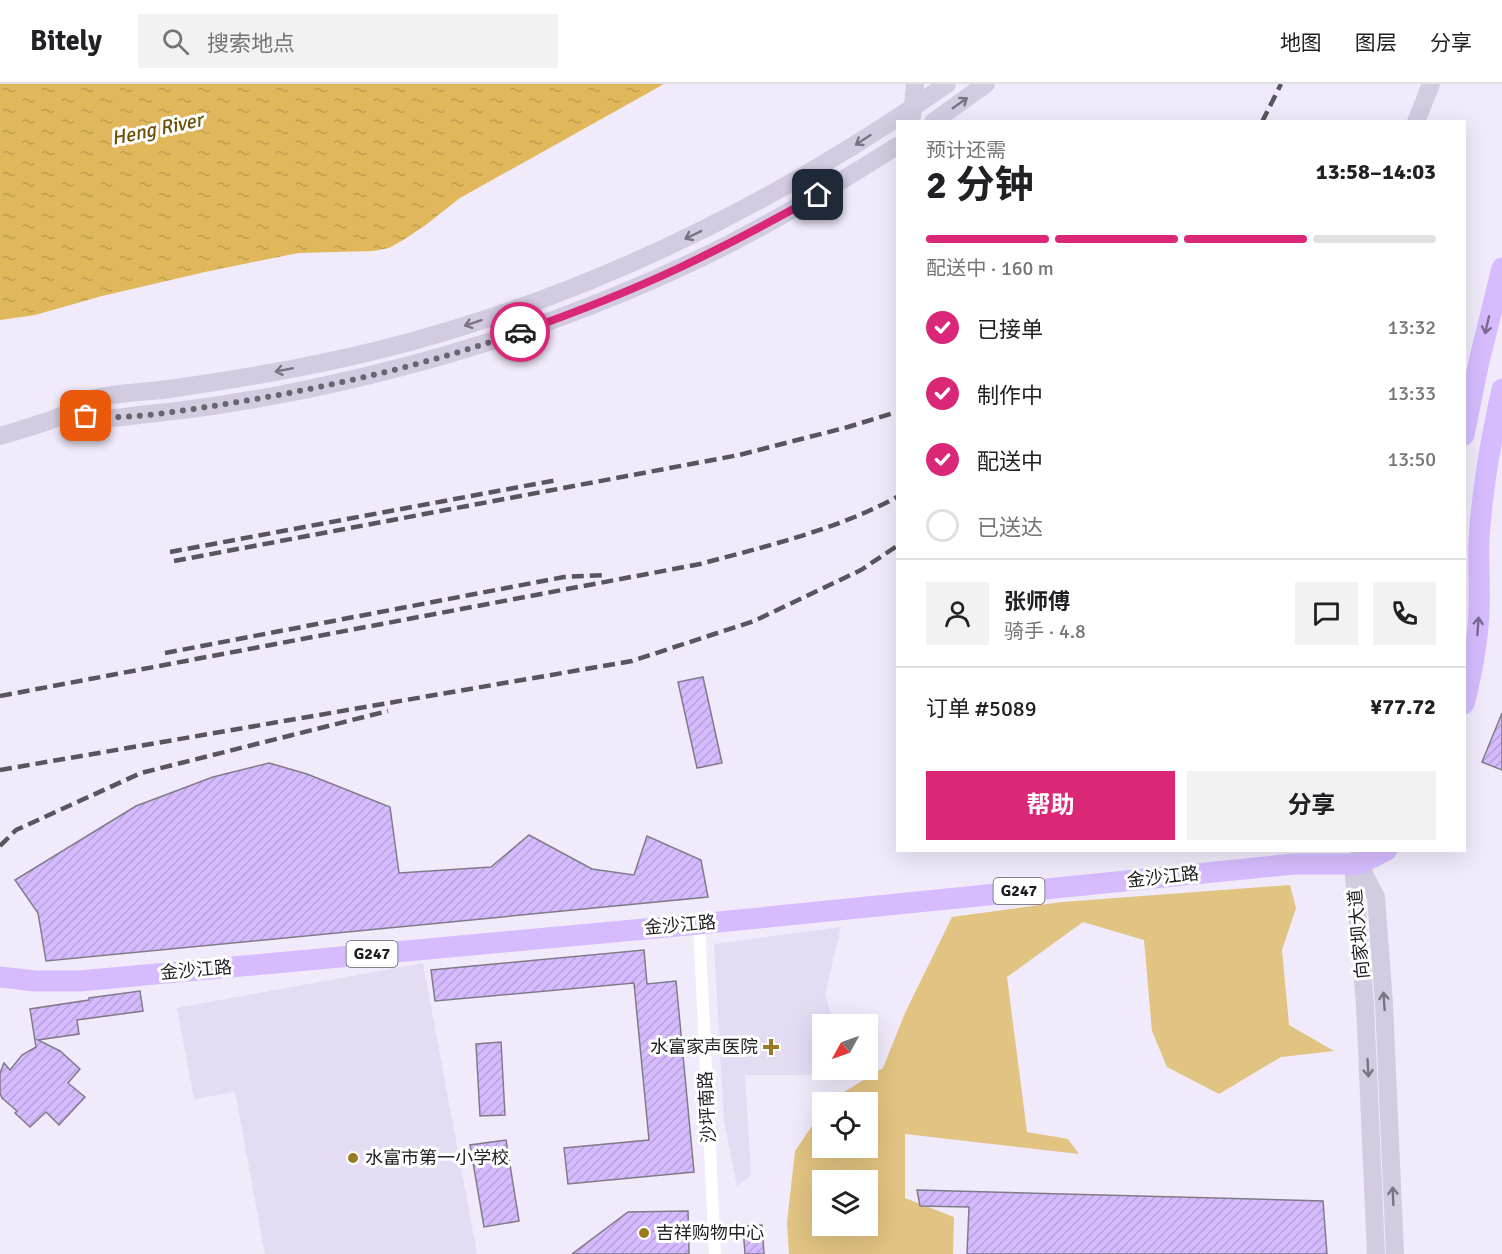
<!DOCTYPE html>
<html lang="zh">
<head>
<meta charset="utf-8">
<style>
	:root { --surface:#fff; --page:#f2f2f2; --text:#202124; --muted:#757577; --line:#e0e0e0; --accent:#db2777 }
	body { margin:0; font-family:Signika,"Noto Sans SC",sans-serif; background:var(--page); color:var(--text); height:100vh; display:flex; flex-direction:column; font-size:22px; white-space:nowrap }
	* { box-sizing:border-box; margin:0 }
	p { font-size:20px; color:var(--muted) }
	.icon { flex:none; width:33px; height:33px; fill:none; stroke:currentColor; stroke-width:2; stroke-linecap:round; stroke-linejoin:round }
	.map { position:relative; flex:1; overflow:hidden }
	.side { position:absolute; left:896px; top:36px; width:570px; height:732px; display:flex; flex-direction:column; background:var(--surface); border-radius:0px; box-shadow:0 6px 24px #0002 }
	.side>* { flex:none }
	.needle { width:39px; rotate:230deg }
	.controls { position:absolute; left:812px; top:930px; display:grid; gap:12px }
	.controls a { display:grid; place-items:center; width:66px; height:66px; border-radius:0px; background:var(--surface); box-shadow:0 6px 24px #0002; font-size:30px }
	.pin { position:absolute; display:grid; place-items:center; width:51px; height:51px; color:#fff; margin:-26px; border-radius:12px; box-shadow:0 3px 9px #0006 }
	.courier { position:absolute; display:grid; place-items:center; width:60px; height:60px; margin:-30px; border:4px solid #db2777; border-radius:50%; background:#fff; color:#222; box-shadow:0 2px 8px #0007 }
	.head em { font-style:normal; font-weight:700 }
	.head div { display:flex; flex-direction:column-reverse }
	.head { display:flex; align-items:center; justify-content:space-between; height:102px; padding:0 30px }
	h1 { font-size:39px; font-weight:700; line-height:45px }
	.bar { display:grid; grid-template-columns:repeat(4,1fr); gap:9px 6px; align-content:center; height:72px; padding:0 30px }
	.bar i { height:8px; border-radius:4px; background:var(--line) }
	.bar .selected { background:var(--accent) }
	.bar p { grid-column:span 4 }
	.line { display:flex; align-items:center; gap:15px; padding:0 30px; border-top:2px solid var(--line) }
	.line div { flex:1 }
	.round { display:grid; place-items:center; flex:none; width:63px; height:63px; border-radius:0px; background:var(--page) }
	ol { padding:0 30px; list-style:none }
	li { display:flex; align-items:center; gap:18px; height:66px }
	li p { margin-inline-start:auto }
	li .icon { padding:6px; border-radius:50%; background:var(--accent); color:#fff; stroke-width:4 }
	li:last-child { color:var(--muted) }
	li i { width:33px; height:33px; border:3px solid var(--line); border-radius:50% }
	.cta { display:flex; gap:12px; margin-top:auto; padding:12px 30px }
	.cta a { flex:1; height:69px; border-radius:0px; background:var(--accent); color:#fff; font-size:24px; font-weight:700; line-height:69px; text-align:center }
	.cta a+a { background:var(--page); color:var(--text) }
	header { display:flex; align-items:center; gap:36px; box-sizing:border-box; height:84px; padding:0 30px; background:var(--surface); border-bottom:2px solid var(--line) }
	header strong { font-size:28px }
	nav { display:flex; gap:33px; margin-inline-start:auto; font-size:21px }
	.search { width:420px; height:54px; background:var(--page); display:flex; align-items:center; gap:15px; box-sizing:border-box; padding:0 21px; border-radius:0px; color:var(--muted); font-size:22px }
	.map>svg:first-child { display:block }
	.built { fill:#e4dcf3 }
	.grass { fill:#e1c382; fill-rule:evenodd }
	.water { fill:url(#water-ripples) }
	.building { fill:url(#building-hatch); stroke:#807b89; stroke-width:1.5 }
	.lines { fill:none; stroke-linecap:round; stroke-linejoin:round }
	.minor { stroke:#fff; stroke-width:12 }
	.secondary { stroke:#d3cbe0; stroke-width:18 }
	.trunk { stroke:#d6bcfe; stroke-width:21 }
	.rail { stroke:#58555d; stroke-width:4.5; stroke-dasharray:12 6; stroke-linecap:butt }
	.oneway { stroke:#797481 }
	.oneway2 { stroke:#7a6c90 }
	.done { stroke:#68656e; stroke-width:6; stroke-dasharray:0 10.8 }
	.route { stroke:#db2777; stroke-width:8 }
	.poi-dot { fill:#9b7a24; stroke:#fff; stroke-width:2 }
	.labels { text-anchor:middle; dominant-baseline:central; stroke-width:6; stroke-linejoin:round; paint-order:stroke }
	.shield { fill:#fff; stroke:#626164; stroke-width:1.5 }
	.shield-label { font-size:16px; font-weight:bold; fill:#1f1d22 }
	.street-label { font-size:18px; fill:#1f1d22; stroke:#fff }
	.poi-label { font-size:18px; fill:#1f1d22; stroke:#fff; text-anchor:start }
	.water-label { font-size:20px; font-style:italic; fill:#6b5003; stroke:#fff }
</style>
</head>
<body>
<header>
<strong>Bitely</strong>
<div class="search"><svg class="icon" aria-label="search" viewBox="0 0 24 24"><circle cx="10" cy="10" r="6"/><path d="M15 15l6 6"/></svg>搜索地点</div>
<nav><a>地图</a><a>图层</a><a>分享</a></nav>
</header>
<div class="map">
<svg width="1502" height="1170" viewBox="0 0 1502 1170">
	<defs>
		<pattern id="water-ripples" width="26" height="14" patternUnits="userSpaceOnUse" patternTransform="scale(1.5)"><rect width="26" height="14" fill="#e0b85b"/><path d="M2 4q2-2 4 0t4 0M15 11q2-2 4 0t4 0" fill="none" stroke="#c09e4f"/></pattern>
		<pattern id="building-hatch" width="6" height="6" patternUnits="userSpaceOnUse" patternTransform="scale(1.5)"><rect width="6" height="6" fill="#d5bbfe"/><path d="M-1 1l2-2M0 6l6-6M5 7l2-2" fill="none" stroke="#b6a0d9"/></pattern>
	</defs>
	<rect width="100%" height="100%" fill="#f0eafa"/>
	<g class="built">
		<path d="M841,843L825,911L834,940H822V986H848L850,991H745L751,1091L737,1102L724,1038L714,860Z"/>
		<path d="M423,879L477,1170H265L235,1008L194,1015L177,924Z"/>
	</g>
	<path class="grass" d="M1290,801L1296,824L1282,866L1289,941L1334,967L1281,973L1219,1010L1167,983L1152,947L1144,856L1083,838L1007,893L1027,1048L1068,1055L1079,1070L905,1050V1114L954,1133L953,1170H789L787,1139L795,1067L822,1027V1064H867V1018H828L883,984L905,929L952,833L1062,818ZM822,1096H867V1142H822Z"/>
	<path class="water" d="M0,0H664L460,114L427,140L405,155L389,164L373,167L298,169L205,188L102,212L35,231L0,236Z"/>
	<g class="building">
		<path d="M703,593L722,679L697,684L678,598Z"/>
		<path d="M1502,629V686L1482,678Z"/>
		<path d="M269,679L307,690L390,723L399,789L491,783L529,751L592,785L634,791L647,752L701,776L708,813L46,877L38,829L15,796L136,722L213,693Z"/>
		<path d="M644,866L647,900L676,897L694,1088L568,1100L564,1064L649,1056L634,899L435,917L431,886Z"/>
		<path d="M140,907L143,927L77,936L79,950L38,956L60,967L80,985L68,999L85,1013L59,1041L46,1028L30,1043L15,1029L17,1027L2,1014L0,1009V989L4,979L10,986L22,971L36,963L30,925L89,916V914Z"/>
		<path d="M501,958L505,1031L480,1032L476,960Z"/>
		<path d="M506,1056L519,1137L484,1143L470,1061Z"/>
		<path d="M917,1106L1323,1117L1327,1170H967L969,1123L920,1122Z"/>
		<path d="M688,1127L689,1170H572L628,1128Z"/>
		<path d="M762,1141L764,1170H745L743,1142Z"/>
	</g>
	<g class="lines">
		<path class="minor" d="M699,840L715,1170"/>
		<g class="secondary">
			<path d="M912,33L915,0"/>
			<path d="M933,38L986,0"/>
			<path d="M1416,38L1431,0"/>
			<path d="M67,330C79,331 91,333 103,334C118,335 134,331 148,330C192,326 235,319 278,311C434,281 587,232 729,160C787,130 842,97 897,62"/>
			<path d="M0,352C22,345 47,339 68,329C78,324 88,315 100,313C125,308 151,308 176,304C246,294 315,282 383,265C588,213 774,121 947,0"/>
			<path d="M1360,766L1359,780L1354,792L1365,921L1376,1170"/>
			<path d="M1359,780L1376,813L1384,920L1395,1170"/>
		</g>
		<g class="trunk">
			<path d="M1464,351L1478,282L1502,184"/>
			<path d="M1464,620C1472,589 1478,557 1479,525C1480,502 1478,479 1479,456C1482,405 1491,355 1502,305"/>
			<path d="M0,893L36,897H80L699,840L1294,780H1359L1387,766"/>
		</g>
		<g class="rail">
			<path d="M1262,38L1281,0"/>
			<path d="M170,468L557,396"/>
			<path d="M174,477L739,371L848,343L897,328"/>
			<path d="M165,569L564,493L605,491"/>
			<path d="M0,612L700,480C767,462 836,446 897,413"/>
			<path d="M0,686L632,577L754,537L861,486L897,462"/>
			<path d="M0,762L16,746L141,689L388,627"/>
		</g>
	</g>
	<defs><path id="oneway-shaft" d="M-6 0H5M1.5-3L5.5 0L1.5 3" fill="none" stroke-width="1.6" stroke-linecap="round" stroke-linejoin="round" transform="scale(1.5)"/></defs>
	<g class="oneway">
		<use href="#oneway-shaft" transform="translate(960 19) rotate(-35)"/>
		<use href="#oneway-shaft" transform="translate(863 56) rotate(147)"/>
		<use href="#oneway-shaft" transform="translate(693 151) rotate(154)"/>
		<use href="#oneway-shaft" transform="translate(473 239) rotate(162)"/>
		<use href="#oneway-shaft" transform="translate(284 286) rotate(169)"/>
		<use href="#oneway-shaft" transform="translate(1384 917) rotate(-94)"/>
		<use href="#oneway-shaft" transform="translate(1368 984) rotate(87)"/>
		<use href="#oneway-shaft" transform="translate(1393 1112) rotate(-92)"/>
	</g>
	<g class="oneway2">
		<use href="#oneway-shaft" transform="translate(1487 241) rotate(103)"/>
		<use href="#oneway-shaft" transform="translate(1478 542) rotate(-86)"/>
	</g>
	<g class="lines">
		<path class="done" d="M86,332C125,336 174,328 213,322C317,306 421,283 520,248"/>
		<path class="route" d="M520,248C574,229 628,208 681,183C727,161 773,137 818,111"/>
	</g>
	<g class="poi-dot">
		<path d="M768 954h6v6h6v6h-6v6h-6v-6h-6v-6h6z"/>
		<circle cx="353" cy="1074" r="6"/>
		<circle cx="644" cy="1149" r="6"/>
	</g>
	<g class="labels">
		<g class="shield">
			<rect x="993.5" y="794" width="51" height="26" rx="4.5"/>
			<rect x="346.5" y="857" width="51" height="26" rx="4.5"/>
		</g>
		<g class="shield-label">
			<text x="1019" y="807">G247</text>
			<text x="372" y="870">G247</text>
		</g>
		<g class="street-label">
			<text transform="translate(1163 793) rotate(-6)">金沙江路</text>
			<text transform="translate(680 841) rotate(-5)">金沙江路</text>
			<text transform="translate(1359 850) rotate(-95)">向家坝大道</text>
			<text transform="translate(196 886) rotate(-5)">金沙江路</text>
			<text transform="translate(707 1023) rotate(-93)">沙坪南路</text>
		</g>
		<g class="poi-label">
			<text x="758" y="963" text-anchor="end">水富家声医院</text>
			<text x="365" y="1074">水富市第一小学校</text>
			<text x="656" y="1149">吉祥购物中心</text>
		</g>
		<g class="water-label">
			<text transform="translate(157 45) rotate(-12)">Heng River</text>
		</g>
	</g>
</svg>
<div class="controls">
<a><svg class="needle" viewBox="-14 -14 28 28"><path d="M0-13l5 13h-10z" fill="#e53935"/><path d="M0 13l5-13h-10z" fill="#757577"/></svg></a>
<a><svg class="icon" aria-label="locate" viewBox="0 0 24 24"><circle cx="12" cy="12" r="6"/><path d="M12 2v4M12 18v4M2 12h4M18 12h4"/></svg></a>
<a><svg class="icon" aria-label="layers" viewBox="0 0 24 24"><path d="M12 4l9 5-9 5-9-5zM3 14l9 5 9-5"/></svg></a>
</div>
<div class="pin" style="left:86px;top:332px;background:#ea580c"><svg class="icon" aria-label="bag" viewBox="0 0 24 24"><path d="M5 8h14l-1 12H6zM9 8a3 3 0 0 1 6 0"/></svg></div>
<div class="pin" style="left:818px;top:111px;background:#1f2937"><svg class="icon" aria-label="home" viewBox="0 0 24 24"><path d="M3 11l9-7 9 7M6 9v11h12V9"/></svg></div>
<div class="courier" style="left:520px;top:248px"><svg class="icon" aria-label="car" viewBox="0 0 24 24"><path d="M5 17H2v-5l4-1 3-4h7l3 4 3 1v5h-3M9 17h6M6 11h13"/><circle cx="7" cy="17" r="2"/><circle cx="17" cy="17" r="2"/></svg></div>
<section class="side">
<div class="head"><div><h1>2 分钟</h1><p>预计还需</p></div><em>13:58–14:03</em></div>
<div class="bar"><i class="selected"></i><i class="selected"></i><i class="selected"></i><i></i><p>配送中 · 160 m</p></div>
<ol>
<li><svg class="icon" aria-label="check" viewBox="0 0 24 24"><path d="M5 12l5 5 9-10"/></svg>已接单<p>13:32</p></li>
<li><svg class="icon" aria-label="check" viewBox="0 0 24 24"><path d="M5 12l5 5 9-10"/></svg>制作中<p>13:33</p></li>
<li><svg class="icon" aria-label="check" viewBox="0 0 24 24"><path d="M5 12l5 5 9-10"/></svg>配送中<p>13:50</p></li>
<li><i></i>已送达</li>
</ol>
<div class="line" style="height:108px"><a class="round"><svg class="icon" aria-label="person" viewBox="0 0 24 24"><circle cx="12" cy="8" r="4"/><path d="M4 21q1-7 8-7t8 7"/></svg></a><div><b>张师傅</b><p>骑手 · 4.8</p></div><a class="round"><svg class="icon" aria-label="chat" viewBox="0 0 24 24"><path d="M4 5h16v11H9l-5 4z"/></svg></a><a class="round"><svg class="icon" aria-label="phone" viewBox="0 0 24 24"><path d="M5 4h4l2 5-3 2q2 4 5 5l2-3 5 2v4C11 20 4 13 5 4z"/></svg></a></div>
<div class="line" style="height:78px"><div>订单 #5089</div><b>¥77.72</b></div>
<div class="cta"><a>帮助</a><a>分享</a></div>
</section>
</div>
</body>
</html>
